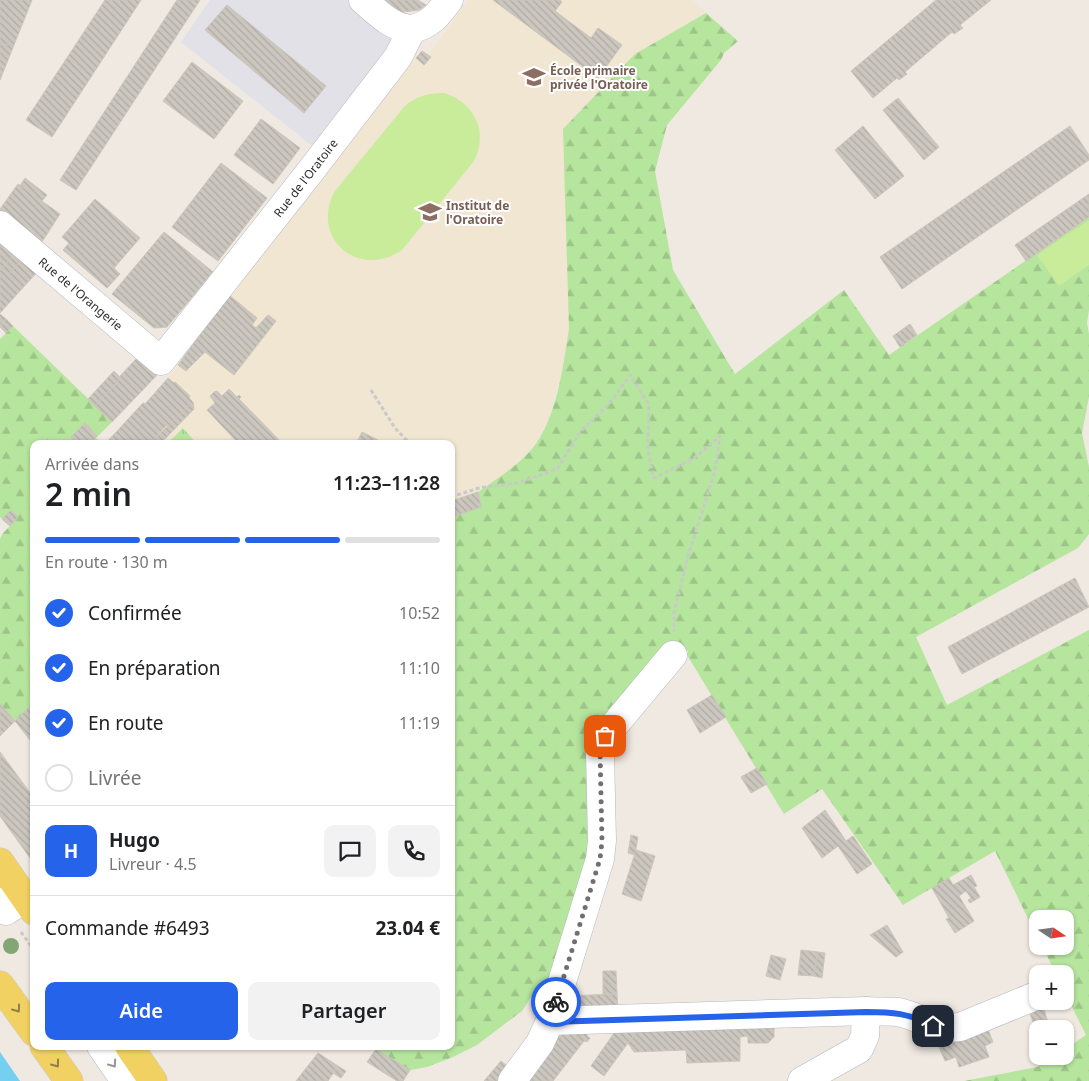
<!DOCTYPE html>
<html lang="fr">
<head>
<meta charset="utf-8">
<style>
	:root { --surface:#fff; --page:#f2f2f2; --text:#202124; --muted:#757577; --line:#e0e0e0; --accent:#2563eb }
	body { margin:0; font-family:"Noto Sans",sans-serif; background:var(--page); color:var(--text); height:100vh; display:flex; flex-direction:column; font-size:19px; white-space:nowrap }
	* { box-sizing:border-box; margin:0 }
	p { font-size:16px; color:var(--muted) }
	.icon { flex:none; width:28px; height:28px; fill:none; stroke:currentColor; stroke-width:2; stroke-linecap:round; stroke-linejoin:round }
	.map { position:relative; flex:1; overflow:hidden }
	.drawer { position:absolute; left:30px; top:440px; width:425px; height:610px; display:flex; flex-direction:column; background:var(--surface); border-radius:10px; box-shadow:0 1px 4px #0004 }
	.drawer>* { flex:none }
	.needle { width:32px; rotate:103deg }
	.tools { position:absolute; left:1029px; top:910px; display:grid; gap:10px }
	.tools a { display:grid; place-items:center; width:45px; height:45px; border-radius:10px; background:var(--surface); box-shadow:0 1px 4px #0004; font-size:25px }
	.pin { position:absolute; display:grid; place-items:center; width:42px; height:42px; color:#fff; margin:-21px; border-radius:10px; box-shadow:0 2px 8px #0006 }
	.courier { position:absolute; display:grid; place-items:center; width:50px; height:50px; margin:-25px; border:4px solid #2563eb; border-radius:50%; background:#fff; color:#222; box-shadow:0 1px 6px #0007 }
	.headline em { font-style:normal; font-weight:600 }
	.headline div { display:flex; flex-direction:column-reverse }
	.headline { display:flex; align-items:center; justify-content:space-between; height:85px; padding:0 15px }
	h1 { font-size:32px; font-weight:600; line-height:38px }
	.bar { display:grid; grid-template-columns:repeat(4,1fr); gap:8px 5px; align-content:center; height:60px; padding:0 15px }
	.bar i { height:6px; border-radius:4px; background:var(--line) }
	.bar .current { background:var(--accent) }
	.bar p { grid-column:span 4 }
	.line { display:flex; align-items:center; gap:12px; padding:0 15px; border-top:1px solid var(--line) }
	.line div { flex:1 }
	.round { display:grid; place-items:center; flex:none; width:52px; height:52px; border-radius:10px; background:var(--page) }
	ol { padding:0 15px; list-style:none }
	li { display:flex; align-items:center; gap:15px; height:55px }
	li p { margin-inline-start:auto }
	li .icon { padding:5px; border-radius:50%; background:var(--accent); color:#fff; stroke-width:4 }
	li:last-child { color:var(--muted) }
	li i { width:28px; height:28px; border:2px solid var(--line); border-radius:50% }
	.primary-button { display:flex; gap:10px; margin-top:auto; padding:10px 15px }
	.primary-button a { flex:1; height:58px; border-radius:10px; background:var(--accent); color:#fff; font-size:20px; font-weight:600; line-height:58px; text-align:center }
	.primary-button a+a { background:var(--page); color:var(--text) }
	.map>svg:first-child { display:block }
	.industrial { fill:#e3e1e8 }
	.education { fill:#f0e6d1 }
	.grass { fill:url(#grass-tufts) }
	.forest { fill:url(#forest-firs) }
	.pitch { fill:#c9ec9a }
	.water { fill:#75cff0 }
	.building { fill:url(#building-back-hatch); stroke:#cbc5ba }
	.lines { fill:none; stroke-linecap:round; stroke-linejoin:round }
	.minor-casing { stroke:#b4b7c1; stroke-width:29 }
	.major-casing { stroke:#c9c9c9; stroke-width:29 }
	.path { stroke:#c9c9c9; stroke-width:3; stroke-dasharray:4 2.5; stroke-linecap:butt }
	.minor { stroke:#fff; stroke-width:28 }
	.major { stroke:#f2d163; stroke-width:28 }
	.tree { fill:#84a574 }
	.oneway { stroke:#908048 }
	.oneway2 { stroke:#969696 }
	.done { stroke:#726f6d; stroke-width:5; stroke-dasharray:0 9 }
	.route { stroke:#2563eb; stroke-width:6 }
	.labels { text-anchor:middle; dominant-baseline:central; stroke-width:4; stroke-linejoin:round; paint-order:stroke }
	.education-label { font-size:12px; font-weight:bold; fill:#785e54; stroke:#fff; text-anchor:start }
	.street-label { font-size:12px; fill:#2e2e2e; stroke:#fff }
</style>
</head>
<body>
<div class="map">
<svg width="1089" height="1081" viewBox="0 0 1089 1081">
	<defs>
		<pattern id="grass-tufts" width="24" height="20" patternUnits="userSpaceOnUse" patternTransform="scale(1.25)"><rect width="24" height="20" fill="#b6e59e"/><path d="M3 7l-1-3M5 7V3M7 7l1-3M15 17l-1-3M17 17v-4M19 17l1-3" fill="none" stroke="#9dc588"/></pattern>
		<pattern id="forest-firs" width="22" height="20" patternUnits="userSpaceOnUse" patternTransform="scale(1.25)"><rect width="22" height="20" fill="#b6e59e"/><path d="M5 1l3.5 6h-7zM16 11l3.5 6h-7z" fill="#9dc588"/></pattern>
		<pattern id="building-back-hatch" width="6" height="6" patternUnits="userSpaceOnUse" patternTransform="scale(1.25)"><rect width="6" height="6" fill="#cbc7bf"/><path d="M-1 5l2 2M0 0l6 6M5-1l2 2" fill="none" stroke="#afaba4"/></pattern>
	</defs>
	<rect width="100%" height="100%" fill="#efe9e1"/>
	<path class="industrial" d="M210,0H347L398,40L316,149L181,42Z"/>
	<path class="education" d="M468,0H691L706,13L635,54L569,329L564,362L549,419L532,448L505,474L478,491L481,507L451,517V444H105L143,403L145,404L167,380L229,295L416,58L422,51L429,55Z"/>
	<path class="grass" d="M183,428L197,444H167Z"/>
	<g class="forest">
		<path d="M706,13L738,41L724,53L721,60L667,125L655,171L673,270L735,374L844,290L889,355L1089,217V310L1087,323L1089,334V397L1082,433L1089,467V534L1078,548L916,637L947,705L1089,630V1081H964L1037,1067L1053,1056H1065V1049L1086,1035L1065,993V974H1056L1042,946H1065V919H1038L1037,937L995,851L903,905L822,789L784,814L687,655L688,651L670,646L599,733L595,836L553,977L533,994L522,1011L477,1045L453,1057L427,1067L410,1070L376,1049L377,1046H451V517L481,507L478,492C497,479 517,466 532,449C557,418 563,367 569,329L563,129L635,54Z"/>
		<path d="M13,326L112,422L96,438L102,444H34V702L15,721L0,704V539L3,533L10,526L0,517V339Z"/>
	</g>
	<g class="pitch">
		<path d="M444,93C474,102 489,132 474,161L402,250C359,280 309,238 335,191L404,107C416,96 428,93 444,93Z"/>
		<path d="M1089,220V265L1059,286L1037,255Z"/>
	</g>
	<path class="water" d="M0,1052L20,1081H0Z"/>
	<g class="building">
		<path d="M0,0H32L14,45L0,44Z"/>
		<path d="M105,0H141L52,137L26,120Z"/>
		<path d="M177,0H200L76,190L60,180Z"/>
		<path d="M383,0H418L426,5L419,10L403,12L395,10Z"/>
		<path d="M493,0H560L562,2L555,11L591,38L598,28L622,45L598,78Z"/>
		<path d="M936,0H991L960,25L963,28L954,34L952,32L905,72L907,74L899,80L897,78L873,98L851,71Z"/>
		<path d="M227,5L326,86L304,113L205,30Z"/>
		<path d="M0,44L14,45L0,80Z"/>
		<path d="M422,51L431,57L424,65L416,58Z"/>
		<path d="M192,62L243,101L214,139L163,101Z"/>
		<path d="M898,98L939,147L924,160L883,110Z"/>
		<path d="M261,119L300,148L273,184L234,155Z"/>
		<path d="M863,126L904,176L875,199L835,150Z"/>
		<path d="M1070,126L1089,155V160L902,289L880,257Z"/>
		<path d="M221,163L267,198L218,261L172,227Z"/>
		<path d="M25,178L47,195L42,201L20,186Z"/>
		<path d="M18,184L60,214L38,248L0,218V209Z"/>
		<path d="M1089,194V217L1026,261L1015,245Z"/>
		<path d="M95,199L140,238L114,268L120,274L107,288L63,250L69,243L62,237Z"/>
		<path d="M164,232L213,272L167,327L154,328L112,294Z"/>
		<path d="M2,242L15,254L2,268L9,274L24,256L39,270L0,313V244Z"/>
		<path d="M15,254L21,260L9,274L2,268Z"/>
		<path d="M229,295L257,318L252,325L256,328L268,315L276,321L234,375L205,352L186,371L178,365Z"/>
		<path d="M0,314L6,319L0,326Z"/>
		<path d="M6,319L13,326L6,333L0,327Z"/>
		<path d="M910,324L917,335L900,347L893,336Z"/>
		<path d="M139,356L159,373L112,422L95,406L121,378L120,376Z"/>
		<path d="M114,371L121,378L95,406L88,399Z"/>
		<path d="M168,378L174,383L175,382L190,396L189,398L193,402L169,426L167,425L149,444H105L143,403L145,404Z"/>
		<path d="M229,389L237,397L239,395L241,397L239,399L283,444H239L207,410L215,403L210,396L214,392L217,391L222,396Z"/>
		<path d="M193,402L194,409L160,444H149Z"/>
		<path d="M85,423L97,436L90,444H75L71,437Z"/>
		<path d="M362,432L378,440L377,444H356Z"/>
		<path d="M478,492L481,507L452,517L451,501Z"/>
		<path d="M11,510L18,517L10,526L2,519Z"/>
		<path d="M1075,578L1089,607L962,674L948,647Z"/>
		<path d="M712,695L726,717L700,733L687,710Z"/>
		<path d="M34,702V745L15,721Z"/>
		<path d="M0,704L15,721L0,736Z"/>
		<path d="M0,752L34,798V856L30,858L0,816Z"/>
		<path d="M757,768L767,784L751,793L741,777Z"/>
		<path d="M825,810L846,841L853,836L872,864L857,874L838,846L822,858L802,828Z"/>
		<path d="M631,835L638,837L635,855L628,853Z"/>
		<path d="M636,850L655,856L641,901L622,894Z"/>
		<path d="M971,875L977,886L974,887L980,897L970,903L968,900L971,898L966,891L959,896L974,921L955,933L946,919L949,918L932,888L949,878L953,885Z"/>
		<path d="M887,925L903,952L896,957L870,935Z"/>
		<path d="M801,950L818,952L814,976L798,975Z"/>
		<path d="M818,952L825,953L822,978L814,976Z"/>
		<path d="M771,955L786,959L780,980L766,976Z"/>
		<path d="M603,971H616L617,994H603Z"/>
		<path d="M617,994L618,1013L567,1015L566,996Z"/>
		<path d="M1043,1006L1048,1023L1035,1028L1029,1011Z"/>
		<path d="M641,1025H774V1037L768,1043H748V1036L740,1037V1061L687,1063L686,1050L634,1052L628,1043Z"/>
		<path d="M641,1025L604,1076L591,1066L619,1026Z"/>
		<path d="M587,1027V1036L590,1038L587,1042L584,1041L553,1081H522L563,1028Z"/>
		<path d="M987,1027L993,1042L985,1046L989,1057L959,1067L956,1057L945,1061L939,1047L950,1042L949,1040Z"/>
		<path d="M376,1049L410,1070L403,1081H397L367,1062Z"/>
		<path d="M318,1053L338,1066L328,1081H296Z"/>
		<path d="M501,1061L511,1069L503,1081H484Z"/>
		<path d="M338,1066L346,1071L341,1078L333,1073Z"/>
	</g>
	<g class="lines">
		<defs>
			<g id="minor">
				<path d="M363,0C378,13 392,28 412,29"/>
				<path id="s1" d="M0,225L161,361L313,168L398,57L412,29C430,25 438,15 449,0"/>
				<path d="M0,902L6,911L25,898"/>
				<path d="M550,1021L866,1011C876,1012 888,1011 898,1012C922,1017 933,1030 960,1027L1038,995"/>
				<path d="M101,1046L125,1081"/>
				<path d="M512,1081L540,1043L550,1021L600,859L602,841L600,751L602,740L673,655"/>
				<path d="M802,1081L859,1049L865,1036L866,1011"/>
			</g>
			<g id="major">
				<path d="M0,862L34,911"/>
				<path d="M0,985L34,1032"/>
				<path d="M44,1046L69,1081"/>
				<path d="M129,1046L153,1081"/>
			</g>
		</defs>
		<use href="#minor" class="minor-casing"/>
		<use href="#major" class="major-casing"/>
		<g class="path">
			<path d="M371,390L395,428L410,444"/>
			<path d="M97,444L98,443"/>
			<path d="M451,497L479,488L518,483L557,469L581,431L609,404L630,375L649,405L648,451L654,478L693,459L720,436L715,471L688,556L674,613V632"/>
			<path d="M21,932L34,950"/>
		</g>
		<use href="#minor" class="minor"/>
		<use href="#major" class="major"/>
	</g>
	<circle class="tree" cx="11" cy="946" r="8"/>
	<defs><path id="oneway-chevron" d="M-2-3.5L2.5 0L-2 3.5" fill="none" stroke-width="1.6" stroke-linecap="round" stroke-linejoin="round" transform="scale(1.25)"/></defs>
	<g class="oneway">
		<use href="#oneway-chevron" transform="translate(17 1009) rotate(54)"/>
		<use href="#oneway-chevron" transform="translate(56 1064) rotate(54)"/>
	</g>
	<use class="oneway2" href="#oneway-chevron" transform="translate(113 1064) rotate(55)"/>
	<g class="lines">
		<path class="done" d="M556,1002L600,859L602,841L600,751L605,736"/>
		<path class="route" d="M556,1002L550,1022L866,1012C892,1012 909,1013 933,1026"/>
	</g>
	<defs>
		<symbol id="school-bare" viewBox="-9 -9 18 18"><path d="M0-5L7-2L0 1L-7-2ZM-4 1L0 2.5L4 1V4Q0 6-4 4Z" fill="#8d6e63" stroke="#fff" stroke-width="2.5" paint-order="stroke"/></symbol>
	</defs>
	<g fill-rule="evenodd">
		<use href="#school-bare" x="518" y="61" width="32" height="32"/>
		<use href="#school-bare" x="414" y="196" width="32" height="32"/>
	</g>
	<g class="labels">
		<g class="education-label">
			<text x="550" y="70">École primaire<tspan x="550" dy="14">privée l'Oratoire</tspan></text>
			<text x="446" y="205">Institut de<tspan x="446" dy="14">l'Oratoire</tspan></text>
		</g>
		<g class="street-label">
			<text stroke="none"><textPath href="#s1" startOffset="444">Rue de l'Oratoire</textPath></text>
			<text stroke="none"><textPath href="#s1" startOffset="106">Rue de l'Orangerie</textPath></text>
		</g>
	</g>
</svg>
<div class="tools">
<a><svg class="needle" viewBox="-14 -14 28 28"><path d="M0-13l5 13h-10z" fill="#e53935"/><path d="M0 13l5-13h-10z" fill="#757577"/></svg></a>
<a>+</a>
<a>−</a>
</div>
<div class="pin" style="left:605px;top:736px;background:#ea580c"><svg class="icon" aria-label="bag" viewBox="0 0 24 24"><path d="M5 8h14l-1 12H6zM9 8a3 3 0 0 1 6 0"/></svg></div>
<div class="pin" style="left:933px;top:1026px;background:#1f2937"><svg class="icon" aria-label="home" viewBox="0 0 24 24"><path d="M3 11l9-7 9 7M6 9v11h12V9"/></svg></div>
<div class="courier" style="left:556px;top:1002px"><svg class="icon" aria-label="bike" viewBox="0 0 24 24"><circle cx="6" cy="16" r="4"/><circle cx="18" cy="16" r="4"/><path d="M6 16l4-8h5l3 8M10 8l3 8H6M13 5h3"/></svg></div>
<section class="drawer">
<div class="headline"><div><h1>2 min</h1><p>Arrivée dans</p></div><em>11:23–11:28</em></div>
<div class="bar"><i class="current"></i><i class="current"></i><i class="current"></i><i></i><p>En route · 130 m</p></div>
<ol>
<li><svg class="icon" aria-label="check" viewBox="0 0 24 24"><path d="M5 12l5 5 9-10"/></svg>Confirmée<p>10:52</p></li>
<li><svg class="icon" aria-label="check" viewBox="0 0 24 24"><path d="M5 12l5 5 9-10"/></svg>En préparation<p>11:10</p></li>
<li><svg class="icon" aria-label="check" viewBox="0 0 24 24"><path d="M5 12l5 5 9-10"/></svg>En route<p>11:19</p></li>
<li><i></i>Livrée</li>
</ol>
<div class="line" style="height:90px"><b class="round" style="background:var(--accent);color:#fff">H</b><div><b>Hugo</b><p>Livreur · 4.5</p></div><a class="round"><svg class="icon" aria-label="chat" viewBox="0 0 24 24"><path d="M4 5h16v11H9l-5 4z"/></svg></a><a class="round"><svg class="icon" aria-label="phone" viewBox="0 0 24 24"><path d="M5 4h4l2 5-3 2q2 4 5 5l2-3 5 2v4C11 20 4 13 5 4z"/></svg></a></div>
<div class="line" style="height:65px"><div>Commande #6493</div><b>23.04 €</b></div>
<div class="primary-button"><a>Aide</a><a>Partager</a></div>
</section>
</div>
</body>
</html>
